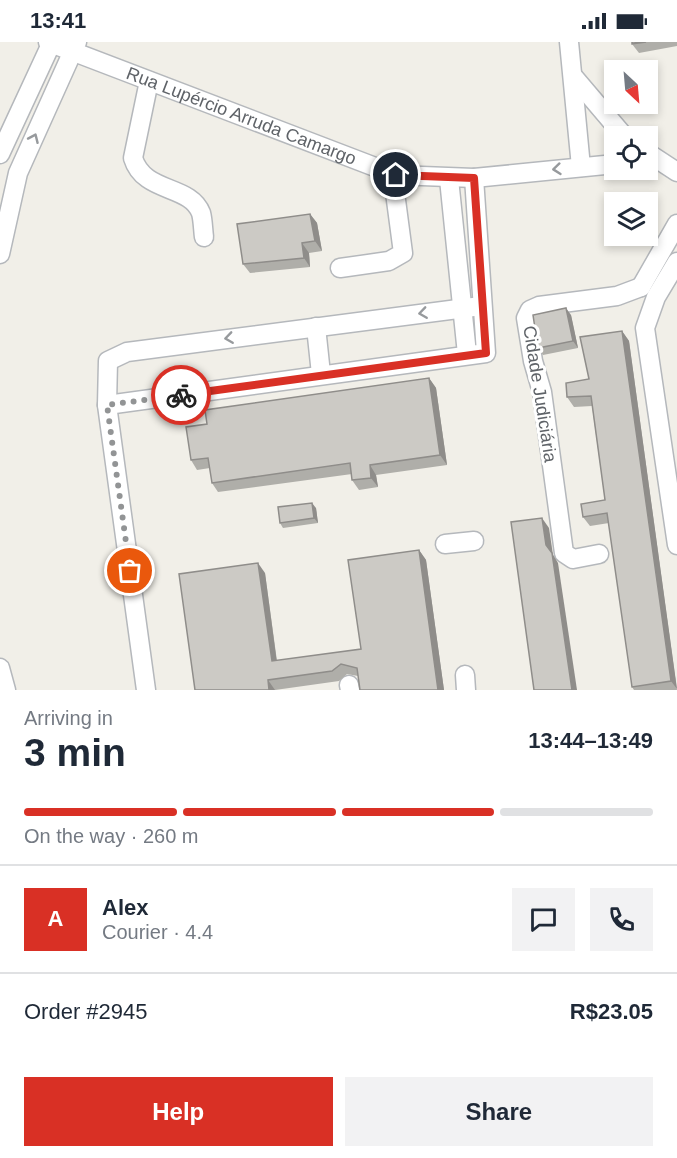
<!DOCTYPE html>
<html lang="en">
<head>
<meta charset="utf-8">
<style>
	:root { --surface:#fff; --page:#f2f2f3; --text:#1f2937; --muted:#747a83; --line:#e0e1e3; --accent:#d93025 }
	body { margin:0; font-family:Arial,sans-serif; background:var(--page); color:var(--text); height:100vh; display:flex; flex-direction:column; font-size:22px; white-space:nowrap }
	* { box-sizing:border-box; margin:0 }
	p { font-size:20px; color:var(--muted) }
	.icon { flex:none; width:33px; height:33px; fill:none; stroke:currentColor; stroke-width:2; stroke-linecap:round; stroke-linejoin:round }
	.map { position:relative; height:648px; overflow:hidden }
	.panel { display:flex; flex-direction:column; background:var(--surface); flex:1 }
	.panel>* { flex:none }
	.needle { width:39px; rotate:154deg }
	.buttons { position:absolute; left:604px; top:18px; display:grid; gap:12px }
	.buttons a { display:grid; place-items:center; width:54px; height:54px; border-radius:0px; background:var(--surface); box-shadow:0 3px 9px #0003; font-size:30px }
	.pin { position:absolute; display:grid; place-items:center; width:51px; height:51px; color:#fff; margin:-26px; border:3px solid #fff; border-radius:50%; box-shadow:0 2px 6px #0007 }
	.courier { position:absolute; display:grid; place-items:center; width:60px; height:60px; margin:-30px; border:4px solid #d93025; border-radius:50%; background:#fff; color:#222; box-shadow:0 2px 8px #0007 }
	.head em { font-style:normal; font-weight:800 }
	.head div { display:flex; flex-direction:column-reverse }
	.head { display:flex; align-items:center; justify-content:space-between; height:102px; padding:0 24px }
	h1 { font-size:39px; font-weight:800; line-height:45px }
	.bar { display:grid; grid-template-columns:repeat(4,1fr); gap:9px 6px; align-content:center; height:72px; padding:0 24px }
	.bar i { height:8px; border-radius:4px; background:var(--line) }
	.bar .on { background:var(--accent) }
	.bar p { grid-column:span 4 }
	.line { display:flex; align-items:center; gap:15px; padding:0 24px; border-top:2px solid var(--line) }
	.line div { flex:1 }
	.round { display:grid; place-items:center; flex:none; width:63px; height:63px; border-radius:0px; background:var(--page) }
	.cta { display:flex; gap:12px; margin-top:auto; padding:12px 24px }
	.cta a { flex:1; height:69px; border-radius:0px; background:var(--accent); color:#fff; font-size:24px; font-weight:800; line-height:69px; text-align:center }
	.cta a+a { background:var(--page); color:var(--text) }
	.status { display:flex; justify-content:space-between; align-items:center; height:42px; padding:0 30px; background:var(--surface); direction:ltr }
	.status svg { height:16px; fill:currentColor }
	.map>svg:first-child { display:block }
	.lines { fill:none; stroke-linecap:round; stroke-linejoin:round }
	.minor-casing { stroke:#b5b8bc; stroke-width:21 }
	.minor { stroke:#fff; stroke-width:18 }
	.wall { fill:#afaea9 }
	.shaded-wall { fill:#8f8d8a }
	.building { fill:#cccac5; stroke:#8f8d8a; stroke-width:1.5 }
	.oneway { stroke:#979a9d }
	.done { stroke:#929495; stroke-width:6; stroke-dasharray:0 10.8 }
	.route { stroke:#d93025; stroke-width:8 }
	.labels { text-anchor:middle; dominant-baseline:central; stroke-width:6; stroke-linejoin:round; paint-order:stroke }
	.street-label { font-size:18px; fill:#5f6368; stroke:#fff }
</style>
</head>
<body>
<div class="status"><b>13:41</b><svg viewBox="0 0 49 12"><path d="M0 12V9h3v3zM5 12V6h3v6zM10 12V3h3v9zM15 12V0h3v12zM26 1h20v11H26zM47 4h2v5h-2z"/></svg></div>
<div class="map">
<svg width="677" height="648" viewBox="0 0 677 648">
	<rect width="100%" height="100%" fill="#f1efe8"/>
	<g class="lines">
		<defs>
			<g id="minor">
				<path id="s1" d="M48,0L396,133L474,136L615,122"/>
				<path d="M569,0L581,125"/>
				<path d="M573,34L624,94"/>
				<path d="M149,39L133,116C144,152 190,142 201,171C203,178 203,188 204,195"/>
				<path d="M648,111L677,130"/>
				<path d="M0,112L52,0"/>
				<path d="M449,137L467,312"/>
				<path d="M0,212L18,131L77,0"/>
				<path d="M677,220L656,255L645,286L677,503"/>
				<path d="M340,226L389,219L403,211L394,143L396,133"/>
				<path d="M641,245L677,182"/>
				<path d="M316,285L321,332"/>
				<path d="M107,363L486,311L474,136"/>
				<path d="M445,502L474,499"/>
				<path d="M599,512L573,517L564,511L542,350L533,319L526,276L530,268L539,264L617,254L641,245"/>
				<path d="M0,626L6,648"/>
				<path d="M465,633L466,648"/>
				<path d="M349,643L350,648"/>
				<path d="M146,648L107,363L108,319L127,310L481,264"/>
			</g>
		</defs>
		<use href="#minor" class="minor-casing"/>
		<use href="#minor" class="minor"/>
	</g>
	<g class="wall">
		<path d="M632,0H677V4L639,11L632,2Z"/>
		<path d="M310,172L317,181L322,209L309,211L310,225L250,231L243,222Z"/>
		<path d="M571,273L578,306L543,313L538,306Z"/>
		<path d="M622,289L629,299L677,648H634L632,645L609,481L590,484L583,475L605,458L592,364L574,365L567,355L589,337Z"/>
		<path d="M429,336L436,346L447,423L376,433L378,445L359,448L352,438V432L218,450L212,441L210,426L197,428L191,418L207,382Z"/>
		<path d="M316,466L318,481L283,486L280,481Z"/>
		<path d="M419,508L426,518L444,648H360L358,634L347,632L339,639L275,648H195L265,531L277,619L361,607Z"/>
	</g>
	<g class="shaded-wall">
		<path d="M310,172L317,181L322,209L315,199Z"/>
		<path d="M302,201L309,211L310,225L304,216Z"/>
		<path d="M566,266L571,273L578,306L573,299Z"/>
		<path d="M622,289L629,299L677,647L671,639Z"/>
		<path d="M429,336L436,346L447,423L440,413Z"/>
		<path d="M370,423L376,433L378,445L371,436Z"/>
		<path d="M312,461L316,466L318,481L314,476Z"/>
		<path d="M542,476L549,486L553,513L546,503Z"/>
		<path d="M419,508L426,518L444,648H438Z"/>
		<path d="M552,511L558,521L577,648H572Z"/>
		<path d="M258,521L265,531L278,629L272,619Z"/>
		<path d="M268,638L275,648H269Z"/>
	</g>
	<g class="building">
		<path d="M632,0H646L632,2Z"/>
		<path d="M310,172L315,199L302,201L304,216L243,222L237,182Z"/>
		<path d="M566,266L573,299L538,306L533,273Z"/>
		<path d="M622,289L671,639L632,645L607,471L583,475L581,462L605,458L591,354L567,355L566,341L589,337L580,295Z"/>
		<path d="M429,336L440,413L370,423L371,436L352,438L350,421L212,441L208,416L191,418L186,385L207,382L205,368Z"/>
		<path d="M312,461L314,476L280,481L278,465Z"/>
		<path d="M542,476L546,503L552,511L572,648H534L511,480Z"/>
		<path d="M419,508L438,648H360L357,626L341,622L332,629L268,638L269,648H195L179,532L258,521L272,619L361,607L348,518Z"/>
	</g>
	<defs><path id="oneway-chevron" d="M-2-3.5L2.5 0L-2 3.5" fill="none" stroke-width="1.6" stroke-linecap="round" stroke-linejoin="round" transform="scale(1.5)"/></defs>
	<g class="oneway">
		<use href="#oneway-chevron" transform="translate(34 96) rotate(-66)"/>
		<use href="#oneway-chevron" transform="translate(557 127) rotate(174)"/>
		<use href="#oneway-chevron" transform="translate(423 271) rotate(172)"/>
		<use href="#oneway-chevron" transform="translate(229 296) rotate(172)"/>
	</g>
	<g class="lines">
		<path class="done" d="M130,529L107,363L181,353"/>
		<path class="route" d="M181,353L486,311L474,136L396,133"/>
	</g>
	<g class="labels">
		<g class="street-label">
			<text stroke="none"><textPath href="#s1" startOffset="207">Rua Lupércio Arruda Camargo</textPath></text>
			<text transform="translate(540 352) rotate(81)">Cidade Judiciária</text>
		</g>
	</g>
</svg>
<div class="buttons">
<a><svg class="needle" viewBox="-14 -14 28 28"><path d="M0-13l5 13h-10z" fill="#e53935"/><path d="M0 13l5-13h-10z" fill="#747a83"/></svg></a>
<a><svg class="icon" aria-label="locate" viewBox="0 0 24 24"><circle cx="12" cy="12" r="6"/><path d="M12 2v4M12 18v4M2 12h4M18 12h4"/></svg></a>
<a><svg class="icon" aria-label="layers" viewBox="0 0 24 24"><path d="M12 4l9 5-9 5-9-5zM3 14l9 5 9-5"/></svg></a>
</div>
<div class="pin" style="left:130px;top:529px;background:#ea580c"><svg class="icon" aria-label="bag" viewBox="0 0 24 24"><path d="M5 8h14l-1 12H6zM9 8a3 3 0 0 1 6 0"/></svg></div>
<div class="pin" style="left:396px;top:133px;background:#1f2937"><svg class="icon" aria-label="home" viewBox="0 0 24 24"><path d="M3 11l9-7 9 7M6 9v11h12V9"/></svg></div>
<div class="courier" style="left:181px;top:353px"><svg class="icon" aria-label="bike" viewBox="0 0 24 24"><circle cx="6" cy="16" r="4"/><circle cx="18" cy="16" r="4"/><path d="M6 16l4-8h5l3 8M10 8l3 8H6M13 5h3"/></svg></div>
</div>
<section class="panel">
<div class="head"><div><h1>3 min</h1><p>Arriving in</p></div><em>13:44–13:49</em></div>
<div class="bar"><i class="on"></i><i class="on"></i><i class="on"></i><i></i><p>On the way · 260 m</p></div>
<div class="line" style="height:108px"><b class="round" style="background:var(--accent);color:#fff">A</b><div><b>Alex</b><p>Courier · 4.4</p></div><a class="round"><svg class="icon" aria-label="chat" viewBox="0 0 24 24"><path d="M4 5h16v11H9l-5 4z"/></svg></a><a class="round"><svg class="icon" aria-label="phone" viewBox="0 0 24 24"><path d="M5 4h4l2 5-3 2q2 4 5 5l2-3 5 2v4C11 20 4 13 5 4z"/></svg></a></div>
<div class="line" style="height:78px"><div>Order #2945</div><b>R$23.05</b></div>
<div class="cta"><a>Help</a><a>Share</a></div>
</section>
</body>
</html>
